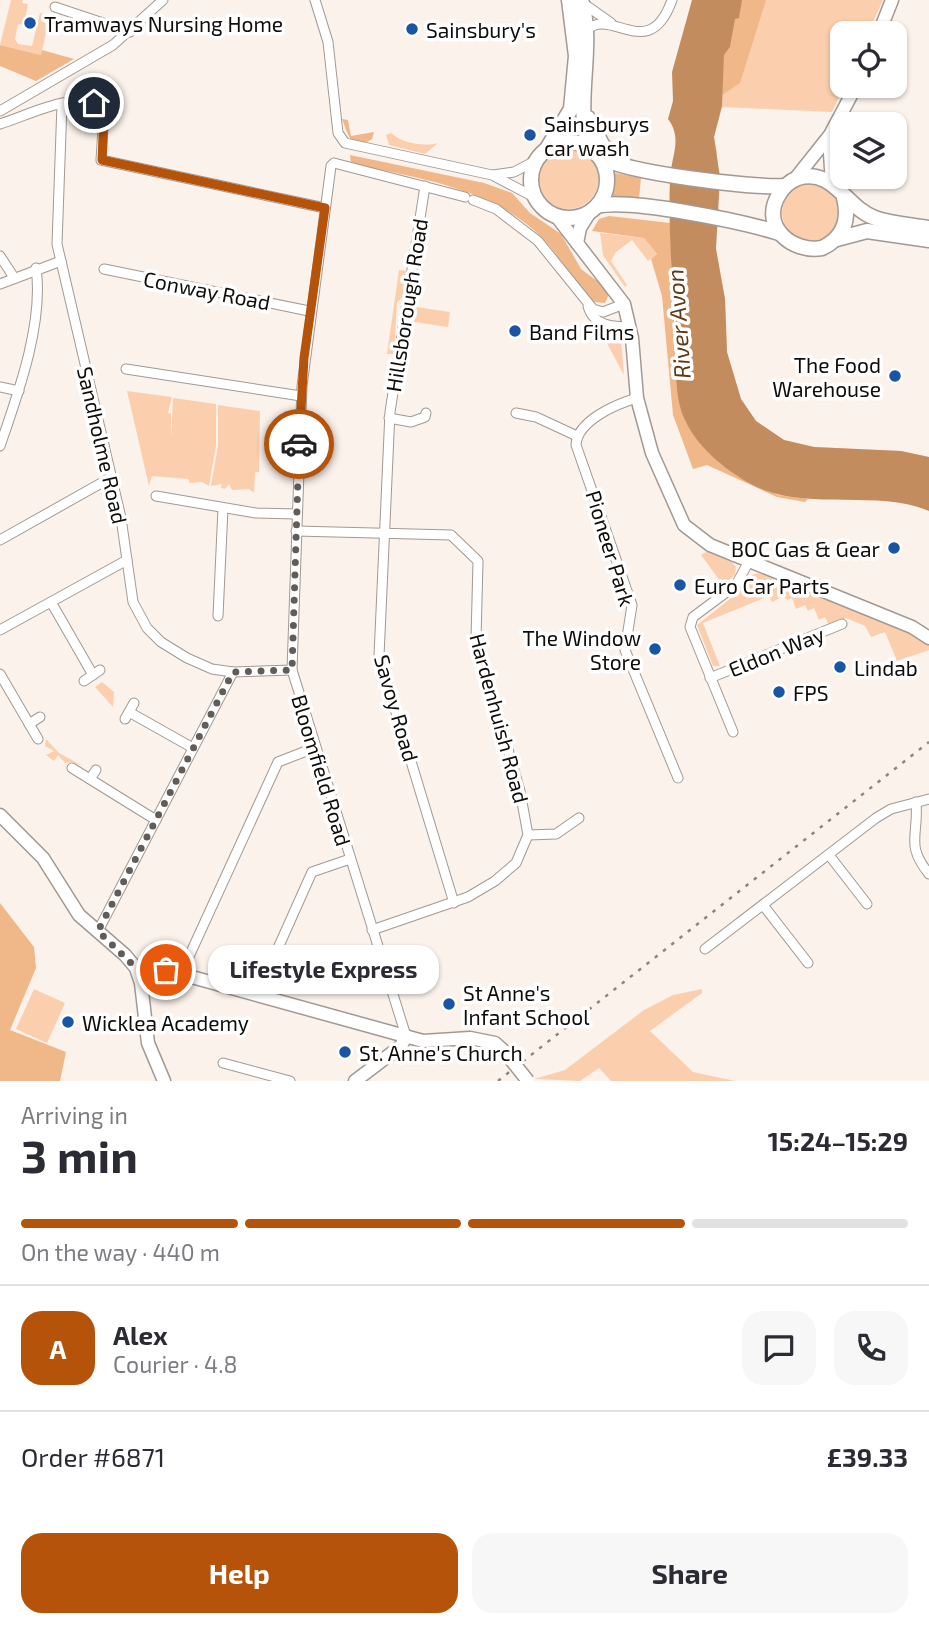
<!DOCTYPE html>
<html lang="en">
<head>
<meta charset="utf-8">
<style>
	:root { --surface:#fff; --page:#f7f7f7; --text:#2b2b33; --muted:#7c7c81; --line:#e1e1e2; --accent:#b45309 }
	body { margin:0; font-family:"Exo 2",sans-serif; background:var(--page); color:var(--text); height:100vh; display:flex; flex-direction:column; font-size:26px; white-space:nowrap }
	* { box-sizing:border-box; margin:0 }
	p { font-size:23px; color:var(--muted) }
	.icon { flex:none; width:38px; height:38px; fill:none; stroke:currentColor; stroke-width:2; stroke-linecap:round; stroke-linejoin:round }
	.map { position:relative; height:1081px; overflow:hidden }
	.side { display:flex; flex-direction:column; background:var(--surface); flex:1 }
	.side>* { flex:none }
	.controls { position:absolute; left:830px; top:21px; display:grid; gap:14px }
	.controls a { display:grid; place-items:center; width:77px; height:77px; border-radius:14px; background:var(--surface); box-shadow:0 2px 5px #0004; font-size:35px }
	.pin { position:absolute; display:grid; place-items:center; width:60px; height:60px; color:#fff; margin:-30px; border:4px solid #fff; border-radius:50%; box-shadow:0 2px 7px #0007 }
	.courier { position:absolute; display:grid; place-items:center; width:70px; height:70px; margin:-35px; border:5px solid #b45309; border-radius:50%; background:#fff; color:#222; box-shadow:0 2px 9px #0007 }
	.bubble { position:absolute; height:49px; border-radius:21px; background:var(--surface); box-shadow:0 2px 5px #0004; font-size:23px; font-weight:700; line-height:49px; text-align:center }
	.summary em { font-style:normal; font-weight:700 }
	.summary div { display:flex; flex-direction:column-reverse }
	.summary { display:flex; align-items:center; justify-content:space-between; height:119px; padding:0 21px }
	h1 { font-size:46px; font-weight:700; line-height:52px }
	.bar { display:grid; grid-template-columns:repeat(4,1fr); gap:10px 7px; align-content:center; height:84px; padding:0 21px }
	.bar i { height:9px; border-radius:5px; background:var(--line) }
	.bar .on { background:var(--accent) }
	.bar p { grid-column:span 4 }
	.line { display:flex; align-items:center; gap:18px; padding:0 21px; border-top:2px solid var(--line) }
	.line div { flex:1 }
	.round { display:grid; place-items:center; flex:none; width:74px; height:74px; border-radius:21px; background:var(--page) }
	.cta { display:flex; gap:14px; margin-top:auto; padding:14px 21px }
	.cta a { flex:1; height:80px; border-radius:21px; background:var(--accent); color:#fff; font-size:28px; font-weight:700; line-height:80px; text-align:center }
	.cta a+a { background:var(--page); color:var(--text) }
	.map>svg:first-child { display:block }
	.green { fill:#fbcfad }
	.forest { fill:#f0b788 }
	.water { fill:#c38c5f }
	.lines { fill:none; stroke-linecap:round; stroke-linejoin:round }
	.street-casing { stroke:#a29993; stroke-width:11 }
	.secondary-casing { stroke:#a29993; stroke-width:15 }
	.primary-casing { stroke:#a29993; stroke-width:17 }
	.street { stroke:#fff; stroke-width:9 }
	.secondary { stroke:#fff; stroke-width:12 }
	.primary { stroke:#fff; stroke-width:14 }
	.rail { stroke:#8c8681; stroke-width:2.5; stroke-dasharray:3.5 7; stroke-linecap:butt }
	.secondary-bridge-casing { stroke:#a29993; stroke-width:15; stroke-linecap:butt }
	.secondary-bridge { stroke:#fff; stroke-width:12 }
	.done { stroke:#625c59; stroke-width:7; stroke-dasharray:0 12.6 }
	.route { stroke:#b45309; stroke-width:9 }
	.poi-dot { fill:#1954a5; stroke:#fff; stroke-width:2.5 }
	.labels { text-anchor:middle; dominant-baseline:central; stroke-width:7; stroke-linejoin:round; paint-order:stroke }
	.poi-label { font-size:21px; fill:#0f0c0a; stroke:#fff; text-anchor:start }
	.street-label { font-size:21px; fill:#0f0c0a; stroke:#fff }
	.water-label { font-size:23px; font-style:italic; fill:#603a17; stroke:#fff }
</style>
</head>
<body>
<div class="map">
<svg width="929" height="1081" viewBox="0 0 929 1081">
	<rect width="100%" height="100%" fill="#fbf2eb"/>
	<g class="green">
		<path d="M11,0H23L22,3L28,4L24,25L18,24L15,39L18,44L32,46L40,13L50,15L41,55L0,45Z"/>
		<path d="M722,0H883L868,33H842L844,86L832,112L722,107L714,137L717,152L716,249L725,299L727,352L741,399L756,421L784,440L814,447L901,451L929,457V478L755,437L702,305Z"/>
		<path d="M391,133C402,143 423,147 438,143L425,154L389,145L386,135Z"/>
		<circle cx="568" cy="178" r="31"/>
		<circle cx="811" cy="213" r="29"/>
		<path d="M600,233L644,238L657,254L648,261L632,240L616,252L611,261L627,285L625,287L603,255Z"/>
		<path d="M399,270L406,271L402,298L397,302L394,354H387Z"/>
		<path d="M416,307L450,312L448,327L414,322Z"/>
		<path d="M602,334H612L621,341L624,375Z"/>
		<path d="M127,391L172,397L168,413L171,414V439L173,398L216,404V445L209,486L202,482L190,483L188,479L152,476L149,486Z"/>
		<path d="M218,405L260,411L259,472H255L254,493L249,489L232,490L229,484L225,489L221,488L222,484L211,486L218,445Z"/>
		<path d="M708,551L731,561L736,567L735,575L723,585L701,555Z"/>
		<path d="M758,573L914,634L929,644V650L897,661L885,632L871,637L865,626L846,618L829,626L825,617L819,620L814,608L808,611L805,605L796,609L792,598L787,600L784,596L772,602L769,596L703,623L720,666H713L697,625L740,591L752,575Z"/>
		<path d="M102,682L114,692L113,707L95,687Z"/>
		<path d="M46,739L59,753L83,766L73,762L65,763L58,755L54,761L46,755L54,751L45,746Z"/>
		<path d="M34,989L65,1003L47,1043L16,1029Z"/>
		<path d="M702,989V993L650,1031L693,1072L735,1081H611L599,1068L580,1081L534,1079L565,1070L644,1010L673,995Z"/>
	</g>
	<g class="forest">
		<path d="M742,0H766L740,83L722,95L724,55L730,47L735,19L739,17Z"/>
		<path d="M0,45L41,55L42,50L74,59L36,81L0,66Z"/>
		<path d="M342,119L348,120L351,136L374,132L372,139C350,153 348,133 342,119Z"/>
		<path d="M350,155L484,183L512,193L530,213L561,234L581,269L604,286L609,294L605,303L594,302C571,282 559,252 536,232C486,187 414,177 351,164Z"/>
		<path d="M615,173L641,178L639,199L611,196Z"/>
		<path d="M609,216L670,223L676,370L686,423L720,463L778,495L808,499L805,502L777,497L707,465L693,469L673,415L662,296L651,259L657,254L644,238L592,231L599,219Z"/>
		<path d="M0,903L34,947L36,968L10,1030L66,1052L60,1081H0Z"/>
	</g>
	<path class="water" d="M692,0H742L739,18L735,19L730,47L724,55L722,106L714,137L720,177L716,249L725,299L727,352L741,399L756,421L784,440L814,447L901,451L929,457V511C876,488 804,513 751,484C725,470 696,446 684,418C672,390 678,357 676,328C672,278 668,229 670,179C671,156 683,139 668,119L673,101L672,72Z"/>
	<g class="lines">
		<defs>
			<g id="street">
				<path d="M315,0L328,42L338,133L345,143L492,175L534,197"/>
				<path d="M579,6H587L611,23"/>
				<path d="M55,7L130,32"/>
				<path d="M586,31C610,5 649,65 672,0"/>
				<path d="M62,104L57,244L121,518L133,602L147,628L161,642L187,658L212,669L233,672L292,670"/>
				<path d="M0,111L113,45L163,0"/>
				<path d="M0,124C30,115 73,90 103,107L104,113L101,160L325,208"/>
				<path d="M493,175L514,172L535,161"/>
				<path d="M425,186L390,412L379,656L454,903"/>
				<path d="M473,200L496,209L538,241L593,309L603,312L624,304"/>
				<path d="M0,256L13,276"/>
				<path d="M104,269L309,311"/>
				<path d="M0,284L61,261"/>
				<path d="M588,306C593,326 613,327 631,327"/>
				<path d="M126,369L301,396"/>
				<path d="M0,387L19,391"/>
				<path d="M637,398C616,404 577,421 576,445L632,605L625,650L678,778"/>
				<path d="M516,413L536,417L577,436"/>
				<path d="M389,418L411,422L425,417L426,413"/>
				<path d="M0,446C18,394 44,323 36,268"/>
				<path d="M156,496L256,513L296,514"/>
				<path d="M296,531L451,535L478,561L476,639L520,791L528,835L516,863L495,881L468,897L372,930"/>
				<path d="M0,540L112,477"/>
				<path d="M51,602L93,675"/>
				<path d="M218,616L223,508"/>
				<path d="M0,630L127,560"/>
				<path d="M0,674L38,739"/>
				<path d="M710,678L842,624"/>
				<path d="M84,681L100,670"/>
				<path d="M129,712L193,748"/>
				<path d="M125,719L134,703"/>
				<path d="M29,724L40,717"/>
				<path d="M733,732L690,627L693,617L736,585L749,561"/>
				<path d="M72,768L156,820"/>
				<path d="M90,779L96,770"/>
				<path d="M916,802C919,836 905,844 929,874"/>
				<path d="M528,835L556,834L579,818"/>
				<path d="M829,855L867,904"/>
				<path d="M763,905L808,963"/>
				<path d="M98,931L233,672"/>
				<path d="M705,949L876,818L891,809L929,799"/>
				<path d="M181,974L278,762L314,748"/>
				<path d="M257,995L312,872L350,859"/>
				<path d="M406,1036L292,670L302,386L331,166L334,163L465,197"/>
				<path d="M223,1063L290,1081"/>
			</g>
			<g id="secondary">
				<path d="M879,33L892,0"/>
				<path d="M829,139L832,183"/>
				<path d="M795,179L830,135L856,86"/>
				<path d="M557,217L624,304L632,338L637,398L652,453L684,525L710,545L912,627L929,638"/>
				<path d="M577,243L580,228L590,212"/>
				<path d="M0,815L43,858L79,915L125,955L136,968L141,983L148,1043L164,1081"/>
				<path d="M136,968L152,967L181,974L423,1041L470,1038L495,1043L504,1051"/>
				<path d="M355,1081L401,1046L406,1036"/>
			</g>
			<g id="primary">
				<path d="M581,0C596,47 572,109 591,148"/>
				<path d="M588,118L603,146L623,160"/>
				<circle cx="569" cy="180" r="38"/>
				<path d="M548,147L571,109L576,56L569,0"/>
				<path d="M600,157C627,173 751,188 785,186"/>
				<path d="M844,198C850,221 843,238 822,248C792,253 761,227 778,196C782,188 790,181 798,178C833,167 846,208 875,218C892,224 912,225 929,228"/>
				<path d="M597,206C630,198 744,222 779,233"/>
				<path d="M837,239L867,231L929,240"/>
			</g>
		</defs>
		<use href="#street" class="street-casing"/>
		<use href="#secondary" class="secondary-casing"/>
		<use href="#primary" class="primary-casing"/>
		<use href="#street" class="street"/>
		<use href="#secondary" class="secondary"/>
		<use href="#primary" class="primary"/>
		<path class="rail" d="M498,1081L929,742"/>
		<defs>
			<path id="secondary-bridge" d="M504,1051L528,1081"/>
		</defs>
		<use href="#secondary-bridge" class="secondary-bridge-casing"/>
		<use href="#secondary-bridge" class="secondary-bridge"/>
	</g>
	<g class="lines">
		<path class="done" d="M166,970L136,968L98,931L233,672L292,670L299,444"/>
		<path class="route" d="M94,103L103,107L104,113L102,160L325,208L304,358L299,444"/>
	</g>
	<g class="poi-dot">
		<circle cx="30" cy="23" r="7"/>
		<circle cx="412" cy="29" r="7"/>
		<circle cx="530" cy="135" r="7"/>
		<circle cx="515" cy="331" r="7"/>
		<circle cx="895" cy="376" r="7"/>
		<circle cx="894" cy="548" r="7"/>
		<circle cx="680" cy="585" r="7"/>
		<circle cx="655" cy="649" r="7"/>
		<circle cx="840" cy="667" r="7"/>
		<circle cx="779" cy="692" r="7"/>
		<circle cx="449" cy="1004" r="7"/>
		<circle cx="68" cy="1022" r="7"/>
		<circle cx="345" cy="1052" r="7"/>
	</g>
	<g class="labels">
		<g class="poi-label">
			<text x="44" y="23">Tramways Nursing Home</text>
			<text x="426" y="29">Sainsbury's</text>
			<text x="544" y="123">Sainsburys<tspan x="544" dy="24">car wash</tspan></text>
			<text x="529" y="331">Band Films</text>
			<text x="881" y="364" text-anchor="end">The Food<tspan x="881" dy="24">Warehouse</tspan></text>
			<text x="880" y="548" text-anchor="end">BOC Gas &amp; Gear</text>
			<text x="694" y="585">Euro Car Parts</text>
			<text x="641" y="637" text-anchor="end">The Window<tspan x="641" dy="24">Store</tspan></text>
			<text x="854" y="667">Lindab</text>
			<text x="793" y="692">FPS</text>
			<text x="463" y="992">St Anne's<tspan x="463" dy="24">Infant School</tspan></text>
			<text x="82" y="1022">Wicklea Academy</text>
			<text x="359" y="1052">St. Anne's Church</text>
		</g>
		<g class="street-label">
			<text transform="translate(207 290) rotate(11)">Conway Road</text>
			<text transform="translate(406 305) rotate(-81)">Hillsborough Road</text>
			<text transform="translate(103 445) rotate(77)">Sandholme Road</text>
			<text transform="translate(611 548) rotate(73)">Pioneer Park</text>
			<text transform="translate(776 651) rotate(-22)">Eldon Way</text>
			<text transform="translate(397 708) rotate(74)">Savoy Road</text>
			<text transform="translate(500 718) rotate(75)">Hardenhuish Road</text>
			<text transform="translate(322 770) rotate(73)">Bloomfield Road</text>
		</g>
		<g class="water-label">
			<text transform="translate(678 324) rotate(-94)">River Avon</text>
		</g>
	</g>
</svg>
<div class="controls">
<a><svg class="icon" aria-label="locate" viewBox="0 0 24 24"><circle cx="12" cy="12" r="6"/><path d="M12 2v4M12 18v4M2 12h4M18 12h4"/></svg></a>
<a><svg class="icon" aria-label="layers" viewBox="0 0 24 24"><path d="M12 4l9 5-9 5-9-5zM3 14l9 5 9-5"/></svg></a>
</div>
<div class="pin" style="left:166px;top:970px;background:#ea580c"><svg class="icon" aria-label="bag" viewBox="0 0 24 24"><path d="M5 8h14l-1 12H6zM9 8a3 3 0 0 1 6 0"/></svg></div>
<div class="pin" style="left:94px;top:103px;background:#1f2937"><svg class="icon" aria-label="home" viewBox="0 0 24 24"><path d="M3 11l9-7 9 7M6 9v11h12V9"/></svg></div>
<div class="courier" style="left:299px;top:444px"><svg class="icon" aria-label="car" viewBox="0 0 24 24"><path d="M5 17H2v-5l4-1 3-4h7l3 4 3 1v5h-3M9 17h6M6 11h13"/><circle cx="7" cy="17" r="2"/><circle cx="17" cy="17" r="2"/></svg></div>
<div class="bubble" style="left:208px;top:945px;width:231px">Lifestyle Express</div>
</div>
<section class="side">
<div class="summary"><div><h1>3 min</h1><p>Arriving in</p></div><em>15:24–15:29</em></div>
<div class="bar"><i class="on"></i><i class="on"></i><i class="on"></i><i></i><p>On the way · 440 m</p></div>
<div class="line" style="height:126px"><b class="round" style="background:var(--accent);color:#fff">A</b><div><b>Alex</b><p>Courier · 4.8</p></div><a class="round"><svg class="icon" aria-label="chat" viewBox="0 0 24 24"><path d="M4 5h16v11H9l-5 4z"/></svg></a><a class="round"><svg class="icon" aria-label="phone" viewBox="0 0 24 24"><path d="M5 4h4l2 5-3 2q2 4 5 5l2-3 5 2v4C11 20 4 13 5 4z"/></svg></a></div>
<div class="line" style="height:91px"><div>Order #6871</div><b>£39.33</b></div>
<div class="cta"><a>Help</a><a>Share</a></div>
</section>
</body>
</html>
